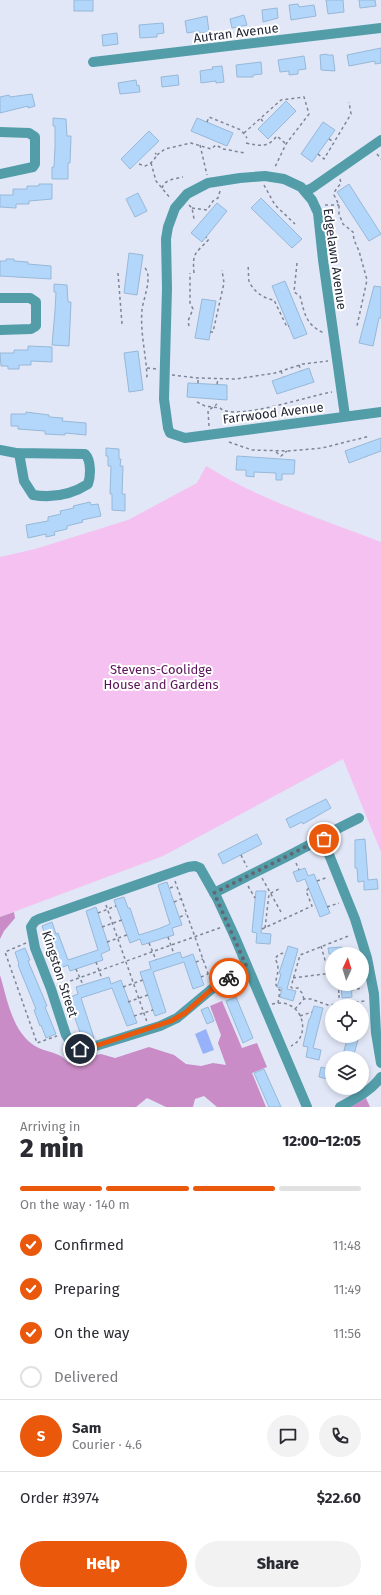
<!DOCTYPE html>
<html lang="en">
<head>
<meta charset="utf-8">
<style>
	:root { --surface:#fff; --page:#f2f2f3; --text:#2b2b33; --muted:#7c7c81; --line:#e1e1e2; --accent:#ea580c }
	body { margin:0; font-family:"Fira Sans",sans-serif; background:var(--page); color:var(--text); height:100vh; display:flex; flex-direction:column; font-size:15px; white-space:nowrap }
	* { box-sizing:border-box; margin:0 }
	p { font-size:13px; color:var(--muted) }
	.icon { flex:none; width:22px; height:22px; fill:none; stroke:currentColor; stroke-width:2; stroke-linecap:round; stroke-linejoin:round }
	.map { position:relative; height:1107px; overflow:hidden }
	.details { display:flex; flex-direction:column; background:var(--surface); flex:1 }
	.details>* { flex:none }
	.needle { width:26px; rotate:4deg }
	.buttons { position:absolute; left:325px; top:947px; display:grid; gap:8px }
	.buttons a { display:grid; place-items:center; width:44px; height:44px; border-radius:50%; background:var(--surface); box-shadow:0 2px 6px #0003; font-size:20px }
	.pin { position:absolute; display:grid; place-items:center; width:34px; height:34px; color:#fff; margin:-17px; border:2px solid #fff; border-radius:50%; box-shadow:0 1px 4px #0007 }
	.courier { position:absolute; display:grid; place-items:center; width:40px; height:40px; margin:-20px; border:3px solid #ea580c; border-radius:50%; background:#fff; color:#222; box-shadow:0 1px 5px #0007 }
	.headline em { font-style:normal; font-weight:800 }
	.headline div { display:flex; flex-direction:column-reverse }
	.headline { display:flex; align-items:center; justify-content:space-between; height:68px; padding:0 20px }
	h1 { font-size:26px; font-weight:800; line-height:30px }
	.bar { display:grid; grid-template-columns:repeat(4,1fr); gap:6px 4px; align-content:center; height:48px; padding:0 20px }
	.bar i { height:5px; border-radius:3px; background:var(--line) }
	.bar .current { background:var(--accent) }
	.bar p { grid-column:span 4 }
	.line { display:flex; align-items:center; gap:10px; padding:0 20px; border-top:1px solid var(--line) }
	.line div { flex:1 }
	.round { display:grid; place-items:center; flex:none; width:42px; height:42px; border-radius:21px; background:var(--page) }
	ol { padding:0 20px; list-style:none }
	li { display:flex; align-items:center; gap:12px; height:44px }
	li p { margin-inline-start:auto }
	li .icon { padding:4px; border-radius:50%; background:var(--accent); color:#fff; stroke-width:4 }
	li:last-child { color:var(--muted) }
	li i { width:22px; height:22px; border:2px solid var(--line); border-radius:50% }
	.action { display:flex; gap:8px; margin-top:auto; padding:8px 20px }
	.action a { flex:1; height:46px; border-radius:24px; background:var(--accent); color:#fff; font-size:16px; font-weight:800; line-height:46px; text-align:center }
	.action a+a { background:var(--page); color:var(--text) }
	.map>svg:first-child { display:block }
	.green { fill:#f4c1f1 }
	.forest { fill:#ca8cc6 }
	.water { fill:#98b2fa }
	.building { fill:#b2d7fb; stroke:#98b8d7 }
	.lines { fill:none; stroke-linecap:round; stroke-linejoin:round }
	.path { stroke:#7f8594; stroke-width:1.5; stroke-dasharray:3 3; stroke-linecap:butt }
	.minor { stroke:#539da9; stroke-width:10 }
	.done { stroke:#626776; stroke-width:4; stroke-dasharray:0 7.2 }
	.route { stroke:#ea580c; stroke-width:5 }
	.labels { text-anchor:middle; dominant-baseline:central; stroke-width:4; stroke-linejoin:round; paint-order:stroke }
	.street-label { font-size:13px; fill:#1d2231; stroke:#fff }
	.park-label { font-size:13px; fill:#5c125b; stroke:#fff }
</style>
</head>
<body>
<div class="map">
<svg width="381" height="1107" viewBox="0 0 381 1107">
	<rect width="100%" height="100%" fill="#e1e7f7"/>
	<path class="green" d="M206,466C260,500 322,519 381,542V852L343,759L163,856L0,917V557L35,549L128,520L197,483Z"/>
	<g class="forest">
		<path d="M14,912L15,918L4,931L0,939V917Z"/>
		<path d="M0,975C7,998 12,1032 35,1046C47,1053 58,1051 68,1062L101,1054L115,1058L149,1047L174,1055L186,1064L201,1066L213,1063L226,1065L218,1043L221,1035L210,1006L222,1001L242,1048L257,1043L267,1067L252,1073L266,1107H217L204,1096L195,1099L193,1107H166L147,1098L136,1107H0Z"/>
		<path d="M366,1098L370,1107H350Z"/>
	</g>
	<path class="water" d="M206,1029L214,1050L203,1054L195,1034Z"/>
	<g class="building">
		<rect x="74" y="0" width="19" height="11"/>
		<path d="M326,0H343L344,12L328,14Z"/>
		<path d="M359,0H375L376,6L360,8Z"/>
		<path d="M298,4L299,7L314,5L316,16L291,20L289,5Z"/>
		<path d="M277,8L278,18L263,22L262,10Z"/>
		<path d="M244,15L247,25L232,28L230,19Z"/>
		<path d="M207,16L209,32L199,33V31L187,33L185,21Z"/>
		<path d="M163,23L164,33L157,34V37L140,38L139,25Z"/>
		<path d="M117,33L118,44L103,46L102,35Z"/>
		<path d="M381,48V63L375,64V61L349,66L347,55Z"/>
		<path d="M327,54V55H333L335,71L321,70L320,55Z"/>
		<path d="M304,56L306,69L298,70V74L289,75V71L280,72L278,60Z"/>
		<path d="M261,62L262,74L253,75V77H237L236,65Z"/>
		<path d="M222,66L224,82L216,83V81L201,83L200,71L213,69L212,67Z"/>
		<path d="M178,75L179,85L162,87L161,77Z"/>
		<path d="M136,80L137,86L139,85L140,92L120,94L118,83Z"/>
		<path d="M32,94L35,106L28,108V106L0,113V97L9,95L10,97Z"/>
		<path d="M286,101L296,111L268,139L258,129Z"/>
		<path d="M53,118L66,119L67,136H71L70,163H68V179H52V167H54L55,147V126H53Z"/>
		<path d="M197,118L233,133L227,146L191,131Z"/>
		<path d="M323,122L335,130L312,162L301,154Z"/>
		<path d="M149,131L159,141L130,169L121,159Z"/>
		<path d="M39,184H52V199L29,201V204H16V208L0,207V195H13V189H27V186H39Z"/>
		<path d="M349,184L381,234L369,241L337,192Z"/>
		<path d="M138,193L147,211L135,217L126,199Z"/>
		<path d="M261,198L302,239L292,248L251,208Z"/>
		<path d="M217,203L227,211L202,242L191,233Z"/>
		<path d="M129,253L143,255L137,295L124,293Z"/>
		<path d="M6,259H14V261L28,262V264L51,266V279L0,276V261H6Z"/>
		<path d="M285,281L307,334L294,339L272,286Z"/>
		<path d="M54,284L67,285L68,302H71L69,346L52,345L55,311L56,292H54Z"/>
		<path d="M374,286L381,287V318H379L373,346L359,343Z"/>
		<path d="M202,299L216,301L209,340L195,338Z"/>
		<path d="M28,346L52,347V362L31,361V365H19V369H8V366H1L0,353H14V350H28Z"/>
		<path d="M138,351L143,390L129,392L124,353Z"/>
		<path d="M309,368L314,382L277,394L272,381Z"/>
		<path d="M188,383L227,385V400L187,397Z"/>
		<path d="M26,412L49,415V417L63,418L62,421L86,423V435L65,433V435L45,434V431L18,429V426H11V414H26Z"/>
		<path d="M381,438V451L349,463L345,451Z"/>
		<path d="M106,448L119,449V459H121L120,466H123L122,494H125V511L112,510V494H110L111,466H108V456H106Z"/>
		<path d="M237,456L295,460L294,474H282V480H276V473L254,472V477L246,476V470H236Z"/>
		<path d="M90,502L91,505L98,504L101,516L82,520L83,522L67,526V529L54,532L55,535L46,537V534L28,538L26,525L48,521V517L61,514L60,511L74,508L73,506Z"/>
		<path d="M326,799L331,808L303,824L302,822L290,828L286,819Z"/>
		<path d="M257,834L262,844L223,864L218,854Z"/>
		<path d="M365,839L368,880L377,879L378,889L364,890V881L358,882L357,868H355V840Z"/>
		<path d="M305,868L308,876L314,874L330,913L320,917L305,879L297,882L293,872Z"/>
		<path d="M167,882L182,925L172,928L174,935L142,945L140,939L130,943L114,900L124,897L128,908H130L139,935L158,929L170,924L158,885Z"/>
		<path d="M256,891H266L261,933L271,934L270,944L256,943L257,933L252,932Z"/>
		<path d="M96,907L110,950L101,954L103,960L70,971L68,965L58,969L42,926L52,922L56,934L58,933L68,960L98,950L86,911Z"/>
		<path d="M288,946L298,949L287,989L296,991L293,1001L280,997L282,988L277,987L281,974L279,973Z"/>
		<path d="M342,947V954H329L328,948Z"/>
		<path d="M25,948L30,960L28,961L42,994L47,1006L45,1007L56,1034L46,1038L41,1025L40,1026L34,1010L36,1009L18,965L19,964L15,952Z"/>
		<path d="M180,952L182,958L193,954L204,985L193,989L184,962L153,972L166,1012L155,1016L140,972L151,969L149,962Z"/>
		<path d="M109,977L111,984L121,980L137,1023L127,1026L112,988L81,998L94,1038L83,1041L68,998L78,994L76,987Z"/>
		<path d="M341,984H351L352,997L342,998Z"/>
		<path d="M236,997L253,1038L243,1043L226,1001Z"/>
		<path d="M314,1006L323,1008L313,1048L321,1050L319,1060L306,1057L308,1047L303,1046L309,1019H310Z"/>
		<path d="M208,1007L214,1021L207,1024L201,1010Z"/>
		<path d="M348,1036H359L353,1058H342Z"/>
		<path d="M321,1067L332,1070V1080L319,1077Z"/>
		<path d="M264,1069L281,1107H269L254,1073Z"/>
	</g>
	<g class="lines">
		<g class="path">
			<path d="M261,119L264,123"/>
			<path d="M207,122L209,117L241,130L247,138"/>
			<path d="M244,133L281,100L304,97L309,114L286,144L274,169"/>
			<path d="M329,139L334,142"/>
			<path d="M246,143C261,146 267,148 277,136L286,144"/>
			<path d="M200,145L207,175"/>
			<path d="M318,154L324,159L351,114L349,102"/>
			<path d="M377,154L381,159"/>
			<path d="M157,155L165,149L191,143L211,149L216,145L223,149L245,153"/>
			<path d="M151,163L156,181L171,199"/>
			<path d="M139,164L145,166C151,164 154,160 157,155L155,153"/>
			<path d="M340,179L341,183L335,191L334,195L339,205V214L343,224L353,232L354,240L359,251L367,280L357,326"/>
			<path d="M264,185L275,205L295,224"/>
			<path d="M162,188C165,179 175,179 183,177"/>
			<path d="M189,205L192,208L194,219"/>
			<path d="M325,205H339"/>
			<path d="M192,208L207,210L213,201L218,198L220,191"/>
			<path d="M297,263L294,292L300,296C305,314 305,324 324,333"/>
			<path d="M248,267C249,271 248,277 249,281C253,291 264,299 274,300L287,327L289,326"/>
			<path d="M145,268C153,277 143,299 142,310C140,332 146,354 147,376L146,379"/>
			<path d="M118,273L122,324"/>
			<path d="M194,273C192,251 196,254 209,239L206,237"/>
			<path d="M189,326L188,321L193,309L190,303V273"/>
			<path d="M210,332H213L224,283L222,270"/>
			<path d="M299,365L301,371"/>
			<path d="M147,368L157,369"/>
			<path d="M281,371L283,377"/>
			<path d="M172,375L198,378L236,379L275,373L303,364L328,361"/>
			<path d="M198,383V378"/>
			<path d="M217,384L218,379"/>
			<path d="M197,402L205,406L220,408C233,422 312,395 332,392"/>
			<path d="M209,426L208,411L217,404"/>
			<path d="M229,442L252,450L287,451L322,448L370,436"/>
			<path d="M276,452L281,456L287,451"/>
			<path d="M241,855L247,867"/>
			<path d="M296,863L299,870"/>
			<path d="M262,878L281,912"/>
			<path d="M175,881L210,979"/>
			<path d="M317,881L328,877"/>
			<path d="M248,886L255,898"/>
			<path d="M170,888L176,886"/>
			<path d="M174,902L181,899"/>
			<path d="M106,905L147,1022"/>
			<path d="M327,907L339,903"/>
			<path d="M98,913L116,906"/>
			<path d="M180,917L186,914"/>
			<path d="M102,927L122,920"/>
			<path d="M265,928L269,894L281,888"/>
			<path d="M262,929L312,906L306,891L309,888"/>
			<path d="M168,937L174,954"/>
			<path d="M107,942L127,935"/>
			<path d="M26,943L5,952L37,1043L57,1036"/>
			<path d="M149,943L156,960"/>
			<path d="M321,946L325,960H332"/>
			<path d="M96,962L102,979"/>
			<path d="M196,962L203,959"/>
			<path d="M76,969L83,985"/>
			<path d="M201,977L208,974"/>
			<path d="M293,978L332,973"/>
			<path d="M338,984L339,994"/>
			<path d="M59,985L222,927"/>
			<path d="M123,987L143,980"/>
			<path d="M351,990L363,988"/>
			<path d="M304,999L302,993L298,988H292L291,987L300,955L351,935"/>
			<path d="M128,1002L148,995"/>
			<path d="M278,1003L280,990C272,985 278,977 278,969C278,965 277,962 275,959C278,954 281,953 286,953"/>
			<path d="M272,1004C279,1003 285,1002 291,1006C306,1014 307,1039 291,1046"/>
			<path d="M339,1004V995L342,994"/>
			<path d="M295,1009L304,999H311L328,1005L365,1001"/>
			<path d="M134,1016L153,1010"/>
			<path d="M300,1016L312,1012"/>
		</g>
		<g class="minor">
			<path d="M93,62L381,28"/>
			<path d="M0,132L29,133L35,137V164L33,167L0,174"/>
			<path d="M305,191L312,188L381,140"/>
			<path d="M0,298H30L36,302V326L31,329L0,330"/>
			<path d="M345,416L323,260L318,213L312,200L301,187L284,179L265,176L240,178L208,183L187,194L175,208L168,227L166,239L167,288L164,399L168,428L170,433L185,438L381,412"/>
			<path d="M0,450L16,453L85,454C91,460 91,475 88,484C71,495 52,498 33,495L24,481L19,453"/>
			<path d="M317,844L323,847L328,852L355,919L367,958L374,994L376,1033L381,1063"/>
			<path d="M214,893L292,854L311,844H317L337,829L359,818"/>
			<path d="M246,965L232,976L213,988L177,1018L160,1026L89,1048H74L66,1035L51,989L35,948L31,927L35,921L39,919L188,867L195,866L200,868L217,898L234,935L307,1107"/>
			<path d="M340,1107C355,1099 371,1091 381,1077"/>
		</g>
	</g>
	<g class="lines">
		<path class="done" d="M229,978L246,965L214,893L311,844H317L324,839"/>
		<path class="route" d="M80,1049L89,1048L171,1021L185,1013L213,988L229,978"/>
	</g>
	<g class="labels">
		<g class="street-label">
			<text transform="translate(236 33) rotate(-7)">Autran Avenue</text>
			<text transform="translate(335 259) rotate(82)">Edgelawn Avenue</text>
			<text transform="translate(273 413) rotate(-7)">Farrwood Avenue</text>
			<text transform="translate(60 974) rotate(72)">Kingston Street</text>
		</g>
		<g class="park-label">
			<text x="161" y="669">Stevens-Coolidge<tspan x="161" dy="15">House and Gardens</tspan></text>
		</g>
	</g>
</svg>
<div class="buttons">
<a><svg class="needle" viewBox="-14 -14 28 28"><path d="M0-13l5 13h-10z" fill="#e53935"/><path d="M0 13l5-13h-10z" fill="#7c7c81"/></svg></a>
<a><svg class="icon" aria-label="locate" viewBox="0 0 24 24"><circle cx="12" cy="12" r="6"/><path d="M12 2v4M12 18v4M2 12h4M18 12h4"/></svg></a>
<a><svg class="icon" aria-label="layers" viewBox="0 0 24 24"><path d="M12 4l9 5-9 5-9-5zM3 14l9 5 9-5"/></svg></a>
</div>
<div class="pin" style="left:324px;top:839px;background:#ea580c"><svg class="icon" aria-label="bag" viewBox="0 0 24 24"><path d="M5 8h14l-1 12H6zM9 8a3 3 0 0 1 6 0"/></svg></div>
<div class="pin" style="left:80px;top:1049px;background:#1f2937"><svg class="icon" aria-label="home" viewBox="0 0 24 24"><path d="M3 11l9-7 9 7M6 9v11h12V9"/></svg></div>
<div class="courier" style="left:229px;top:978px"><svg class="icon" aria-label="bike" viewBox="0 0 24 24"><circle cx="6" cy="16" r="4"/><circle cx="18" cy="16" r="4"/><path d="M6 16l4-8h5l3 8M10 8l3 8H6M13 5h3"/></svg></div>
</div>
<section class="details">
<div class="headline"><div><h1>2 min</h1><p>Arriving in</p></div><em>12:00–12:05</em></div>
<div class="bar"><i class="current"></i><i class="current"></i><i class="current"></i><i></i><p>On the way · 140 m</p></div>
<ol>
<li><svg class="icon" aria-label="check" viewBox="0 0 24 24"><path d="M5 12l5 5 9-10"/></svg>Confirmed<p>11:48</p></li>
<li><svg class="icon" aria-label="check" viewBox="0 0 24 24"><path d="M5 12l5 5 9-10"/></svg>Preparing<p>11:49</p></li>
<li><svg class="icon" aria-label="check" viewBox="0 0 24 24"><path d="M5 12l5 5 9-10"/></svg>On the way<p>11:56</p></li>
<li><i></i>Delivered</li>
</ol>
<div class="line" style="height:72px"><b class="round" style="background:var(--accent);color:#fff">S</b><div><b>Sam</b><p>Courier · 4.6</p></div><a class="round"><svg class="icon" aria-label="chat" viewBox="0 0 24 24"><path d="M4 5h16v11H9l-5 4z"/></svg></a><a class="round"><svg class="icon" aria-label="phone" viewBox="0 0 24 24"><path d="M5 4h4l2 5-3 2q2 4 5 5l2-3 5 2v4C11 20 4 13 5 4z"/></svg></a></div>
<div class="line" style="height:52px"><div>Order #3974</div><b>$22.60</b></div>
<div class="action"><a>Help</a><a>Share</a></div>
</section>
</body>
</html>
